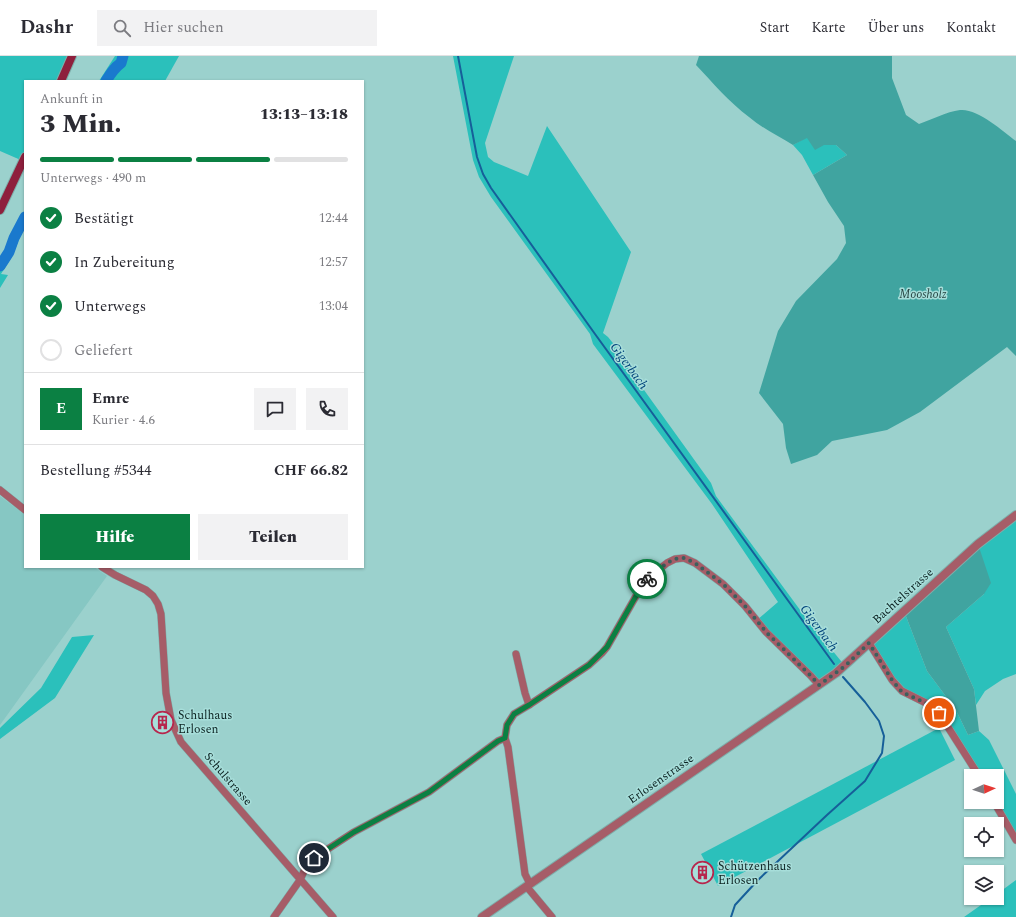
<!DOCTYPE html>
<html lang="de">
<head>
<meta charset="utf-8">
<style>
	:root { --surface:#fff; --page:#f2f2f3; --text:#2b2b33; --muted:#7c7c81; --line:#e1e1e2; --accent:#0b8043 }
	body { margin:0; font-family:Spectral,serif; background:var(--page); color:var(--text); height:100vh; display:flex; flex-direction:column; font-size:15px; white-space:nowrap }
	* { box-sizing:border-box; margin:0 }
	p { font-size:13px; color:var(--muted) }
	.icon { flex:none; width:22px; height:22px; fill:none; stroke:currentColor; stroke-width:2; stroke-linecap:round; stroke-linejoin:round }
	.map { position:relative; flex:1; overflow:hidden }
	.sheet { position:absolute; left:24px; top:24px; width:340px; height:488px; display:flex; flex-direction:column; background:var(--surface); border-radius:0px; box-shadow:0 1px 3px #0004 }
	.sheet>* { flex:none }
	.needle { width:26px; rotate:87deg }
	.tools { position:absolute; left:964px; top:713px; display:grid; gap:8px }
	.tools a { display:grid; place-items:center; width:40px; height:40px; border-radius:0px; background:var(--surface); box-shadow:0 1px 3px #0004; font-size:20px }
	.pin { position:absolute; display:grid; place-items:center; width:34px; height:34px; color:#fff; margin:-17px; border:2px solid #fff; border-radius:50%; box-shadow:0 1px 4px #0007 }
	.courier { position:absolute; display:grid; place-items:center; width:40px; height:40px; margin:-20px; border:3px solid #0b8043; border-radius:50%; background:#fff; color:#222; box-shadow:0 1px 5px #0007 }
	.headline em { font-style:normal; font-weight:800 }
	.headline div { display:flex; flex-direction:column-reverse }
	.headline { display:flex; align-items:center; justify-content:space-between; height:68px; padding:0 16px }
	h1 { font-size:26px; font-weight:800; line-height:30px }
	.bar { display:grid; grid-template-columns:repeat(4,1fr); gap:6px 4px; align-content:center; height:48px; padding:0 16px }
	.bar i { height:5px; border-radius:3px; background:var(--line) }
	.bar .selected { background:var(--accent) }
	.bar p { grid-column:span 4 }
	.line { display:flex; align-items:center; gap:10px; padding:0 16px; border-top:1px solid var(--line) }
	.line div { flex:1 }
	.round { display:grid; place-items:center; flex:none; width:42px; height:42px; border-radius:0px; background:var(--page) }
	ol { padding:0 16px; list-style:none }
	li { display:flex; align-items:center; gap:12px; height:44px }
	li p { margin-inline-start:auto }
	li .icon { padding:4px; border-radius:50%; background:var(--accent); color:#fff; stroke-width:4 }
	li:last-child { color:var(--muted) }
	li i { width:22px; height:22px; border:2px solid var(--line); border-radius:50% }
	.cta { display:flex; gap:8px; margin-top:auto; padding:8px 16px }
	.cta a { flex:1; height:46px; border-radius:0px; background:var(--accent); color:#fff; font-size:16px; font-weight:800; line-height:46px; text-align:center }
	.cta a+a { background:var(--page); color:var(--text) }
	header { display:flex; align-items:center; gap:24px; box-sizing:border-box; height:56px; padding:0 20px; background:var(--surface); border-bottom:1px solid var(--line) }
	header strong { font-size:19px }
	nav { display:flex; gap:22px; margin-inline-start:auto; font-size:14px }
	.search { width:280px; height:36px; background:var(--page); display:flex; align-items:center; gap:10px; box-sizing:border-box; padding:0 14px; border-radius:0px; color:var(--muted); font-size:15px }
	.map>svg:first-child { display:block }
	.built { fill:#86c7c3 }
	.green { fill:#2bc0bb }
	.forest { fill:#40a4a0 }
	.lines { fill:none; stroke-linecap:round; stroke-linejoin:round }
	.stream { stroke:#165f99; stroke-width:2 }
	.river { stroke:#1a79cd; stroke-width:11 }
	.minor-casing { stroke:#7eaeaa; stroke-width:8 }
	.tertiary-casing { stroke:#7eaeaa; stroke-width:10 }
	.secondary-casing { stroke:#7eaeaa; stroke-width:10 }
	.minor { stroke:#a65d68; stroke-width:7 }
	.tertiary { stroke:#a65d68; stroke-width:8 }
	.secondary { stroke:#8e203d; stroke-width:8 }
	.done { stroke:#3d5f5d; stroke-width:4; stroke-dasharray:0 7.2 }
	.route { stroke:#0b8043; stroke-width:5 }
	.labels { text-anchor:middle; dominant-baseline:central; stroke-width:3; stroke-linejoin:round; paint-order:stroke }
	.park-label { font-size:12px; font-style:italic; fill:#274644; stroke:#a7deda }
	.street-label { font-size:12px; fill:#0b2120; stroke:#a7deda }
	.poi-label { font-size:12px; fill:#0b2120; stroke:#a7deda; text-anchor:start }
	.water-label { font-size:13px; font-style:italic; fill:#00437a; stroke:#a7deda }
</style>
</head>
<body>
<header>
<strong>Dashr</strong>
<div class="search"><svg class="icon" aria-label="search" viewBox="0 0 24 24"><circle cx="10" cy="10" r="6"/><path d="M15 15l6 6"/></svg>Hier suchen</div>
<nav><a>Start</a><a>Karte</a><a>Über uns</a><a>Kontakt</a></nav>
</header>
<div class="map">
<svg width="1016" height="861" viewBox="0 0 1016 861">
	<rect width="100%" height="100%" fill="#9bd1cd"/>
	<path class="built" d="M0,440L25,459V511H94L107,520L0,669Z"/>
	<g class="green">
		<path d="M0,0H74L62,25H25V101L23,105L0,95Z"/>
		<path d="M115,0H179L165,25H99Z"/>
		<path d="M453,0H514L485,87L488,101L494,106L528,120L547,70L631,196L603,277L608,281L621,297L626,309L711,427L716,440L806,562L845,610L819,629L757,564L778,546L712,448L593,288L590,278L491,141L479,121L473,104Z"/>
		<path d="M807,81L824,89H836L847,99L813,119L802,99L793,89Z"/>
		<path d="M25,154V170L22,175L13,199L1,218L8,219L0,232V204L8,186Z"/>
		<path d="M1016,459V618L1003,623L985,635L976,649L974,633L946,571L984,538L978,488Z"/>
		<path d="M904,555L927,615L956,654L968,679L979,675L989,684L1016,738V784L997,746V720H979L939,657L902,635L869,587Z"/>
		<path d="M94,579L55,642L0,683V672L41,632L72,581Z"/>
		<path d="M939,672L955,704L718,830L701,798Z"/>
		<path d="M1016,824V861H964L991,842H997V838Z"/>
	</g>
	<g class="forest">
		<path d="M699,0H892V22L906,59L919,68C933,63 946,56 960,54C977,52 1003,75 1016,85V300L1007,291L920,356L887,374L832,385L817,399L791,408L786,392L783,368L759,337L778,275L796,245L837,203L846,187L844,170L828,146L813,119L847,99L836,89H824L815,94L807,82L793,89C778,80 762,72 749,61C729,46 713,27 696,9Z"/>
		<path d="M978,488L991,527L984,538L946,571L974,633L979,675L968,679L956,654L927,615L904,555Z"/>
	</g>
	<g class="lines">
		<g class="stream">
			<path d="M458,0L477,101L483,118L491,132L595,278L834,608"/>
			<path d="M731,861L735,849L758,824L827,759L865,725L882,697L884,680L879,665L865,646L843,621"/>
		</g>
		<g class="river">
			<path d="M106,25C111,17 114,12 121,7L123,0"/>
			<path d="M0,210L9,196L14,182L25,161"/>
		</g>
		<defs>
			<g id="minor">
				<path d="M0,434L25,454"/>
				<path d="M102,511L115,519L146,534L153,540L158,548L161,558L166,637L171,664L181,686L333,861"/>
				<path d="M869,587L892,624L902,635L932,650L939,657L979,720"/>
				<path d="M516,598L525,637L529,649"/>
				<path d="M505,682L508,691L525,818L530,828"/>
				<path d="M994,746L1016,784"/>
				<path d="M527,831L552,861"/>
				<path d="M274,861L300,824L305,813L314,802L354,776L429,736L498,685L505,682L507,669L514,658L529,649L589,609L602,597L607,591L644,526L657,515L667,507L675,503L684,502L695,507L723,528L745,550L766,576L811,620L819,629"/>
			</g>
			<path id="tertiary" d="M482,861L836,617L978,488L1016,459"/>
			<g id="secondary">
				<path d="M61,25L72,0"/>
				<path d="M0,154L25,101"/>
			</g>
		</defs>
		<use href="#minor" class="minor-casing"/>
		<use href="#tertiary" class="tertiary-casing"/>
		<use href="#secondary" class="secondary-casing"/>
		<use href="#minor" class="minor"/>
		<use href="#tertiary" class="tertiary"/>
		<use href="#secondary" class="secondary"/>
	</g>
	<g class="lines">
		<path class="done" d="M647,523L667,507L675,503L684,502L695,507L723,528L745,550L766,576L811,620L819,629L845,610L869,587L892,624L902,636L932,650L939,657"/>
		<path class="route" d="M314,802L354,776L429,736L498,685L505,682L507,669L514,658L529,649L589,609L607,591L644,526L647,523"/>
	</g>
	<defs>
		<symbol id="building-ring" viewBox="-11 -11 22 22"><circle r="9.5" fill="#a7deda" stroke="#b7264d" stroke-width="1.5"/><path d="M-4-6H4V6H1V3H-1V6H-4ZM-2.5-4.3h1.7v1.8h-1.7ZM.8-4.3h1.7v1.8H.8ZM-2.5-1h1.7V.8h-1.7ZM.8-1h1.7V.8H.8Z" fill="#b7264d"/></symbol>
	</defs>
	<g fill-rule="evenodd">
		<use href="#building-ring" x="150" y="654" width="25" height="25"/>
		<use href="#building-ring" x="690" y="804" width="25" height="25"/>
	</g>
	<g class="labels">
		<g class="park-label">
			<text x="923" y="238">Moosholz</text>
		</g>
		<g class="street-label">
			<text transform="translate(903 540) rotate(-42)">Bachtelstrasse</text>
			<text transform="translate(228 723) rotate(49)">Schulstrasse</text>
			<text transform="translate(661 723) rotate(-35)">Erlosenstrasse</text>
		</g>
		<g class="poi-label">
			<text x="178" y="659">Schulhaus<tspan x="178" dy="14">Erlosen</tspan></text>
			<text x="718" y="810">Schützenhaus<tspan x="718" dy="14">Erlosen</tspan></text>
		</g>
		<g class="water-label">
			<text transform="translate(629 310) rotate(54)">Gigerbach</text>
			<text transform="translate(819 572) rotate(54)">Gigerbach</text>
		</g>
	</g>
</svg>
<div class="tools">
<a><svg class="needle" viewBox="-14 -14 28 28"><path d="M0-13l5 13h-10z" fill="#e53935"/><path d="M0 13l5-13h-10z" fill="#7c7c81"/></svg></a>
<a><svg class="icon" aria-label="locate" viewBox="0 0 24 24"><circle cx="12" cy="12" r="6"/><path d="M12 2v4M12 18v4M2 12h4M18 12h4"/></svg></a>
<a><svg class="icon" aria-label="layers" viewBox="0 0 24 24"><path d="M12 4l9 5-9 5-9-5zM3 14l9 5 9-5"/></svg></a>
</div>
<div class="pin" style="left:939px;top:657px;background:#ea580c"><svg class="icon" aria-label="bag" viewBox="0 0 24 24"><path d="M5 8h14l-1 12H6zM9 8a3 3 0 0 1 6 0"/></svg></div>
<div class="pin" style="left:314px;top:802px;background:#1f2937"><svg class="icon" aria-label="home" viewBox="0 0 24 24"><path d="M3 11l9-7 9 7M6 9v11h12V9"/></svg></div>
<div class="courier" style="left:647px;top:523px"><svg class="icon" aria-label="bike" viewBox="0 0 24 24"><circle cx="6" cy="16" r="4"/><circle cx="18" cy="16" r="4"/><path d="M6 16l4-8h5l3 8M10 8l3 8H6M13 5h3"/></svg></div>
<section class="sheet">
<div class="headline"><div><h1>3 Min.</h1><p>Ankunft in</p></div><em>13:13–13:18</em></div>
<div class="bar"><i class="selected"></i><i class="selected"></i><i class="selected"></i><i></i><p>Unterwegs · 490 m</p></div>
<ol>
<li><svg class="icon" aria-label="check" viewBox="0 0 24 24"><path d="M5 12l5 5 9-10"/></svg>Bestätigt<p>12:44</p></li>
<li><svg class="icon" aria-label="check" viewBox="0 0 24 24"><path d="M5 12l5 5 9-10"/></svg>In Zubereitung<p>12:57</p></li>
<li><svg class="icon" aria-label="check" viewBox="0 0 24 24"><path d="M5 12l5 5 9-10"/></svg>Unterwegs<p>13:04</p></li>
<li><i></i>Geliefert</li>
</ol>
<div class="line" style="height:72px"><b class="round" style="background:var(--accent);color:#fff">E</b><div><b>Emre</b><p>Kurier · 4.6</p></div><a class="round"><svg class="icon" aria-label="chat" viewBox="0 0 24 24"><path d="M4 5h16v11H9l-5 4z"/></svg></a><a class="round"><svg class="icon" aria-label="phone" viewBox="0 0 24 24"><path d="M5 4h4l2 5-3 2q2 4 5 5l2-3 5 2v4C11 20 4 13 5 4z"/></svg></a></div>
<div class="line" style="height:52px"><div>Bestellung #5344</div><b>CHF 66.82</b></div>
<div class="cta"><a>Hilfe</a><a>Teilen</a></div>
</section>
</div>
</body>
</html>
